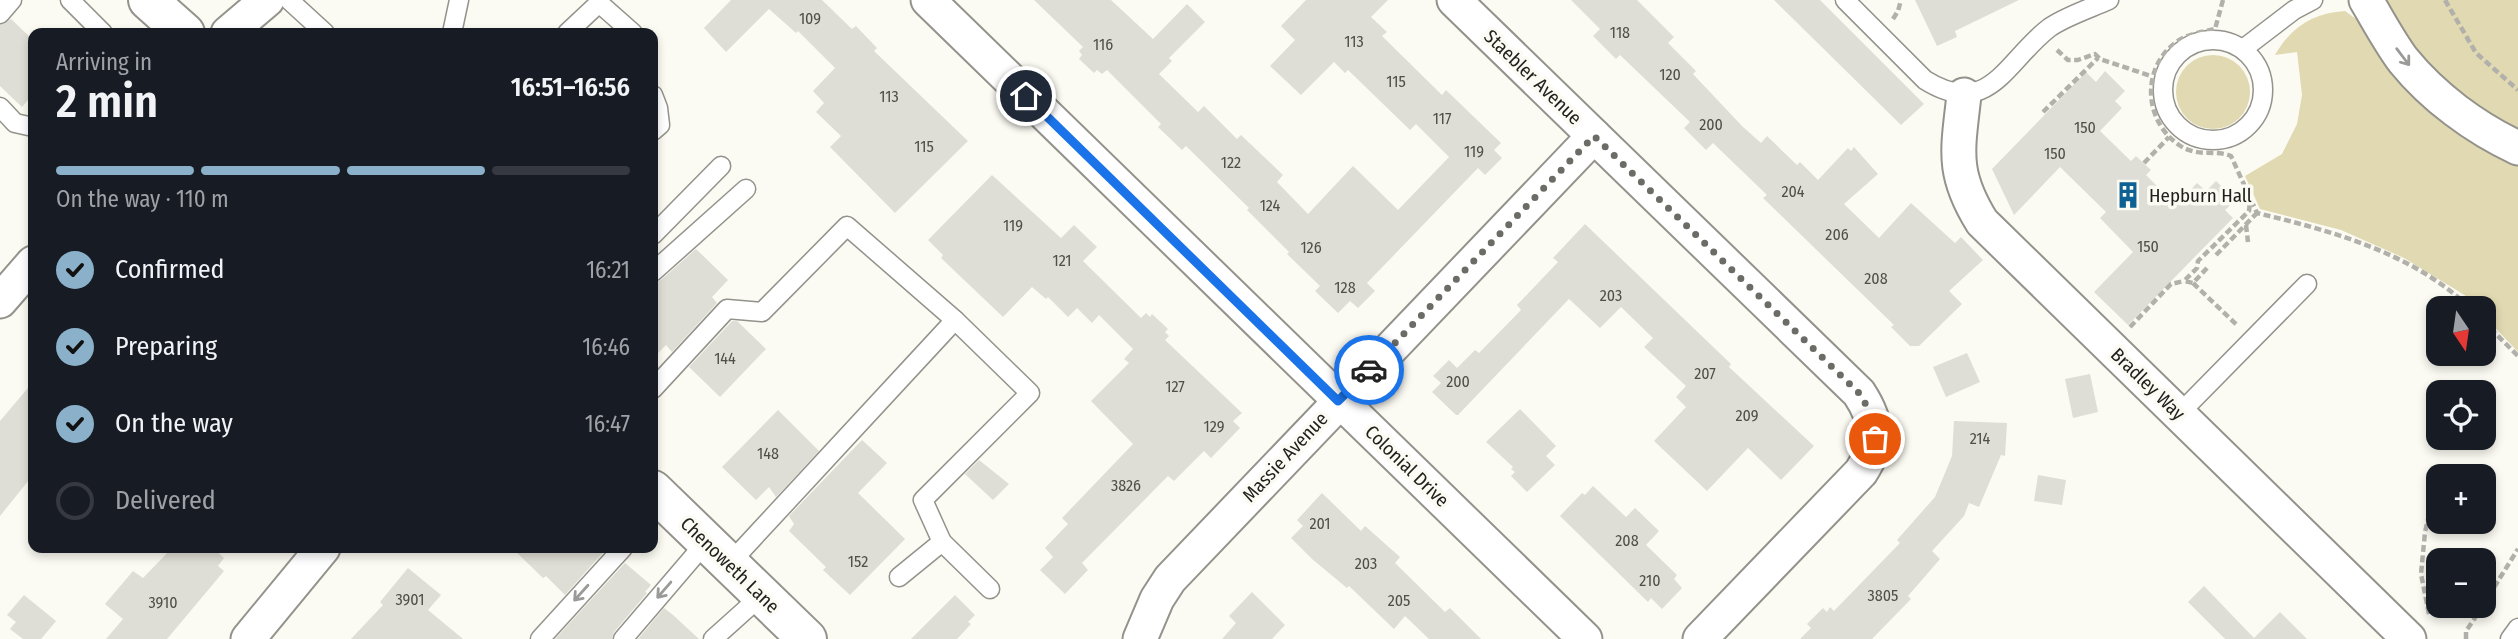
<!DOCTYPE html>
<html lang="en">
<head>
<meta charset="utf-8">
<style>
	:root { --surface:#171b24; --page:#242831; --text:#f1f3f6; --muted:#9ea1a6; --line:#363941; --accent:#8ab1c9 }
	body { margin:0; font-family:"Fira Sans Condensed",sans-serif; background:var(--page); color:var(--text); height:100vh; display:flex; flex-direction:column; font-size:26px; white-space:nowrap }
	* { box-sizing:border-box; margin:0 }
	p { font-size:23px; color:var(--muted) }
	.icon { flex:none; width:38px; height:38px; fill:none; stroke:currentColor; stroke-width:2; stroke-linecap:round; stroke-linejoin:round }
	.map { position:relative; flex:1; overflow:hidden }
	.panel { position:absolute; left:28px; top:28px; width:630px; height:525px; display:flex; flex-direction:column; background:var(--surface); border-radius:14px; box-shadow:0 4px 10px #0003 }
	.panel>* { flex:none }
	.needle { width:46px; rotate:167deg }
	.tools { position:absolute; left:2426px; top:296px; display:grid; gap:14px }
	.tools a { display:grid; place-items:center; width:70px; height:70px; border-radius:14px; background:var(--surface); box-shadow:0 4px 10px #0003; font-size:35px }
	.pin { position:absolute; display:grid; place-items:center; width:60px; height:60px; color:#fff; margin:-30px; border:4px solid #fff; border-radius:50%; box-shadow:0 2px 7px #0007 }
	.courier { position:absolute; display:grid; place-items:center; width:70px; height:70px; margin:-35px; border:5px solid #1a73e8; border-radius:50%; background:#fff; color:#222; box-shadow:0 2px 9px #0007 }
	.summary em { font-style:normal; font-weight:600 }
	.summary div { display:flex; flex-direction:column-reverse }
	.summary { display:flex; align-items:center; justify-content:space-between; height:119px; padding:0 28px }
	h1 { font-size:46px; font-weight:600; line-height:52px }
	.bar { display:grid; grid-template-columns:repeat(4,1fr); gap:10px 7px; align-content:center; height:84px; padding:0 28px }
	.bar i { height:9px; border-radius:5px; background:var(--line) }
	.bar .selected { background:var(--accent) }
	.bar p { grid-column:span 4 }
	ol { padding:0 28px; list-style:none }
	li { display:flex; align-items:center; gap:21px; height:77px }
	li p { margin-inline-start:auto }
	li .icon { padding:7px; border-radius:50%; background:var(--accent); color:#111; stroke-width:4 }
	li:last-child { color:var(--muted) }
	li i { width:38px; height:38px; border:4px solid var(--line); border-radius:50% }
	.map>svg:first-child { display:block }
	.green { fill:#e1d9b1 }
	.building { fill:#dfded6 }
	.lines { fill:none; stroke-linecap:round; stroke-linejoin:round }
	.service-casing { stroke:#93928b; stroke-width:21 }
	.minor-casing { stroke:#93928b; stroke-width:37 }
	.secondary-casing { stroke:#93928b; stroke-width:42 }
	.path { stroke:#b1b0aa; stroke-width:4.5; stroke-dasharray:7 3.5; stroke-linecap:butt }
	.service { stroke:#fff; stroke-width:18 }
	.minor { stroke:#fff; stroke-width:33 }
	.secondary { stroke:#fff; stroke-width:38 }
	.oneway { stroke:#9a9a99 }
	.done { stroke:#6c6c67; stroke-width:7; stroke-dasharray:0 12.6 }
	.route { stroke:#1a73e8; stroke-width:9 }
	.labels { text-anchor:middle; dominant-baseline:central; stroke-width:7; stroke-linejoin:round; paint-order:stroke }
	.number-label { font-size:16px; fill:#4f4f4a }
	.street-label { font-size:19px; fill:#1f1f1c; stroke:#fcfbf3 }
	.poi-label { font-size:19px; fill:#1f1f1c; stroke:#fcfbf3; text-anchor:start }
</style>
</head>
<body>
<div class="map">
<svg width="2518" height="639" viewBox="0 0 2518 639">
	<rect width="100%" height="100%" fill="#fcfbf3"/>
	<g class="green">
		<path d="M2376,0H2518V136L2429,71Z"/>
		<path d="M2345,11L2359,21L2389,66L2518,164V352L2483,315V308H2477L2466,296L2404,258L2341,230L2260,209L2245,176L2282,154L2297,124L2302,95L2297,52L2275,55C2291,27 2313,13 2345,11Z"/>
		<circle cx="2213" cy="92" r="37"/>
	</g>
	<g class="building">
		<path d="M731,0H822L852,29L856,26L877,48L874,51L968,141L895,213L830,147L841,136L816,112L824,103L813,91L835,68L798,31L796,33L769,9L726,52L704,28Z"/>
		<path d="M1034,0H1111L1153,39L1187,4L1205,22L1169,58L1172,61L1159,74L1198,112L1204,106L1237,139L1241,135L1283,175L1277,182L1308,214L1353,166L1398,210L1449,157L1416,124L1410,130L1348,70L1345,73L1334,62L1301,95L1270,66L1295,40L1281,26L1306,0H1388L1371,17L1387,32L1382,36L1442,95L1446,90L1501,143L1494,150L1502,158L1485,175L1478,168L1367,283L1375,291L1358,308L1350,301L1338,313L1315,291L1320,286L1287,254L1289,252L1247,210L1249,208L1186,146L1182,150L1158,127L1161,124L1107,70L1102,74L1097,70L1094,73L1079,59L1082,55L1079,51L1083,47Z"/>
		<path d="M1571,0H1637L1674,37L1668,43L1696,71L1693,74L1742,126L1761,143L1767,136L1797,165L1800,162L1818,180L1848,148L1851,151L1854,147L1878,174L1844,204L1879,238L1911,203L1955,243L1961,237L1983,260L1949,291L1962,304L1919,346H1910L1891,327L1894,325L1763,198L1767,195L1713,143L1706,150L1684,128L1690,122L1620,55L1616,59L1593,36L1600,29Z"/>
		<path d="M1774,0H1820L1924,104L1901,125Z"/>
		<path d="M1915,0H2019L1955,31L1957,37L1937,46Z"/>
		<path d="M11,19L33,40V94L22,107L0,86V25Z"/>
		<path d="M2105,71L2125,91L2115,101L2122,108L2100,131L2131,161L2136,156L2151,170L2146,175L2176,205L2197,183L2206,191L2216,181L2236,200L2225,210L2233,218L2128,325L2094,292L2133,252L2100,218L2106,212L2060,167L2014,215L1992,169L2086,72L2096,82Z"/>
		<path d="M992,175L1061,238L1074,225L1097,247L1083,261L1141,318L1146,313L1150,317L1152,314L1168,329L1165,332L1169,336L1165,340L1242,413L1233,421L1240,428L1211,458L1204,451L1174,481L1168,476L1082,563L1088,570L1065,594L1040,570L1053,557L1045,548L1068,524L1062,518L1133,444L1091,401L1129,363L1124,359L1133,349L1099,315L1092,323L1077,308L1068,317L1048,297L1046,299L1032,287L1003,317L941,258L943,255L928,240Z"/>
		<path d="M1585,224L1731,364L1729,367L1814,446L1781,480L1748,448L1707,491L1654,441L1686,407L1676,397L1686,386L1644,347L1653,338L1621,307L1600,328L1569,299L1458,415H1456L1432,392L1441,383L1433,376L1449,360L1457,368L1475,350L1479,353L1521,310L1517,305L1558,262L1553,258Z"/>
		<path d="M696,249L728,280L712,297L717,303L672,352L666,345L653,358V284L661,280Z"/>
		<path d="M732,321H737L766,349L720,397L689,367Z"/>
		<path d="M1967,353L1980,382L1946,397L1933,367Z"/>
		<path d="M2090,374L2098,412L2073,418L2065,379Z"/>
		<path d="M33,382V475L0,516V421Z"/>
		<path d="M1520,409L1556,446L1546,456L1555,465L1527,492L1511,476L1515,472L1511,469L1513,467L1486,442Z"/>
		<path d="M778,410L819,451L776,497L769,487L756,500L722,467Z"/>
		<path d="M1954,421L2007,423L2005,456L2001,455L1979,507L1969,503L1964,516L1932,551L1940,559L1908,596L1911,599L1872,639H1800L1811,628L1807,624L1823,608L1827,612L1830,607L1834,611L1900,543L1897,540L1935,497L1952,456Z"/>
		<path d="M862,440L887,463L858,493L905,539L850,595L823,570L826,567L789,531L794,524L789,516Z"/>
		<path d="M979,460L1009,484L993,500L965,474Z"/>
		<path d="M2038,475L2066,480L2062,505L2034,501Z"/>
		<path d="M1593,486L1626,517L1635,508L1659,531L1646,545L1677,575L1674,579L1682,588L1662,609L1651,598L1648,602L1560,516L1582,493L1585,495Z"/>
		<path d="M1322,493L1361,531L1365,526L1400,557L1395,563L1445,612L1450,608L1481,639H1429L1405,616L1394,629L1349,586L1347,588L1312,559L1291,538L1303,526L1297,520Z"/>
		<path d="M172,548H213L224,558L218,566L224,571L167,639H106L123,619L105,604L133,571L143,578Z"/>
		<path d="M512,548H607L565,595L546,576L543,578Z"/>
		<path d="M625,563L651,585L645,592L647,593L614,632L612,639H555Z"/>
		<path d="M408,568L441,595L428,610L463,639H351L383,605L380,602Z"/>
		<path d="M2204,586L2254,638L2280,612L2307,639H2225L2188,602Z"/>
		<path d="M1252,592L1285,625L1272,639H1222L1236,623L1229,616Z"/>
		<path d="M24,595L56,621L41,639H23L10,629L16,622L7,615Z"/>
		<path d="M955,595L975,615L968,622L971,624L957,639H911Z"/>
		<path d="M664,608L673,615L699,639H638Z"/>
	</g>
	<g class="lines">
		<defs>
			<g id="service">
				<path d="M70,0L103,33"/>
				<path d="M289,0L325,33"/>
				<path d="M1845,0L1925,80C1989,120 2006,61 2049,28C2064,17 2091,8 2109,0"/>
				<path d="M0,14L12,0"/>
				<path d="M452,33L459,0"/>
				<path d="M567,33L599,3L633,33"/>
				<circle cx="2213" cy="90" r="50"/>
				<path d="M2243,49L2294,10L2313,0"/>
				<path d="M653,95L658,108L660,125L653,131"/>
				<path d="M0,107L15,123L33,127"/>
				<path d="M653,235L721,166"/>
				<path d="M653,272L746,189"/>
				<path d="M955,320L1030,393L923,500L942,542L990,589"/>
				<path d="M653,389L727,309L762,312L847,226L955,320L729,564"/>
				<path d="M2179,414L2307,284"/>
				<path d="M899,577L942,542"/>
				<path d="M540,639L623,548"/>
				<path d="M623,639L706,542"/>
				<path d="M713,639L762,595"/>
				<path d="M2510,639L2518,628"/>
			</g>
			<g id="minor">
				<path d="M928,0L1585,639"/>
				<path d="M1454,0L1859,393C1878,422 1880,443 1861,472L1700,639"/>
				<path d="M2366,0C2378,20 2389,41 2403,60C2433,97 2475,128 2518,148"/>
				<path d="M228,33L267,0"/>
				<path d="M1964,95C1958,150 1951,172 1982,222L2409,639"/>
				<path d="M0,301L33,263"/>
				<path d="M248,639L323,548"/>
				<path d="M1140,639L1157,599L1170,579L1594,136"/>
			</g>
			<g id="secondary">
				<path d="M148,0L185,33"/>
				<path d="M653,490L807,639"/>
			</g>
		</defs>
		<use href="#service" class="service-casing"/>
		<use href="#minor" class="minor-casing"/>
		<use href="#secondary" class="secondary-casing"/>
		<g class="path">
			<path d="M2223,0L2215,29C2202,32 2186,34 2175,43C2141,69 2144,121 2179,145C2198,158 2214,149 2231,156L2257,213C2332,231 2413,253 2470,308"/>
			<path d="M2445,0L2476,53L2518,90"/>
			<path d="M1893,19L1898,11L1901,0"/>
			<path d="M2057,50L2068,60H2078L2095,54L2100,59L2151,76"/>
			<path d="M2043,112L2098,58"/>
			<path d="M2144,163L2169,137"/>
			<path d="M2246,225L2248,242"/>
			<path d="M2216,255L2257,213"/>
			<path d="M2207,268L2193,283L2184,281L2197,268L2198,261L2249,211L2250,202"/>
			<path d="M2193,283L2238,326"/>
			<path d="M2483,321L2518,356"/>
			<path d="M2130,327L2171,284L2184,281"/>
			<path d="M2483,605L2518,549"/>
			<path d="M2429,614L2421,574L2425,532L2432,503"/>
			<path d="M2466,639V631L2483,606"/>
		</g>
		<use href="#service" class="service"/>
		<use href="#minor" class="minor"/>
		<use href="#secondary" class="secondary"/>
	</g>
	<defs><path id="oneway-shaft" d="M-6 0H5M1.5-3L5.5 0L1.5 3" fill="none" stroke-width="1.6" stroke-linecap="round" stroke-linejoin="round" transform="scale(1.75)"/></defs>
	<g class="oneway">
		<use href="#oneway-shaft" transform="translate(2403 57) rotate(53)"/>
		<use href="#oneway-shaft" transform="translate(664 590) rotate(131)"/>
		<use href="#oneway-shaft" transform="translate(581 593) rotate(132)"/>
	</g>
	<g class="lines">
		<path class="done" d="M1369,370L1594,136L1859,393C1869,408 1874,421 1875,439"/>
		<path class="route" d="M1026,96L1338,401L1369,370"/>
	</g>
	<defs>
		<symbol id="building-bare" viewBox="-9 -9 18 18"><path d="M-4-6H4V6H1V3H-1V6H-4ZM-2.5-4.3h1.7v1.8h-1.7ZM.8-4.3h1.7v1.8H.8ZM-2.5-1h1.7V.8h-1.7ZM.8-1h1.7V.8H.8Z" fill="#0d6193" stroke="#fcfbf3" stroke-width="2.5" paint-order="stroke"/></symbol>
	</defs>
	<g fill-rule="evenodd">
		<use href="#building-bare" x="2109" y="176" width="38" height="38"/>
	</g>
	<g class="labels">
		<g class="number-label">
			<text x="810" y="18">109</text>
			<text x="1620" y="32">118</text>
			<text x="1354" y="41">113</text>
			<text x="1103" y="44">116</text>
			<text x="1670" y="74">120</text>
			<text x="1396" y="81">115</text>
			<text x="889" y="96">113</text>
			<text x="1442" y="118">117</text>
			<text x="1711" y="124">200</text>
			<text x="2085" y="127">150</text>
			<text x="924" y="146">115</text>
			<text x="1474" y="151">119</text>
			<text x="2055" y="153">150</text>
			<text x="1231" y="162">122</text>
			<text x="1793" y="191">204</text>
			<text x="1270" y="205">124</text>
			<text x="1013" y="225">119</text>
			<text x="1837" y="234">206</text>
			<text x="2148" y="246">150</text>
			<text x="1311" y="247">126</text>
			<text x="1062" y="260">121</text>
			<text x="1876" y="278">208</text>
			<text x="1345" y="287">128</text>
			<text x="1611" y="295">203</text>
			<text x="725" y="358">144</text>
			<text x="1705" y="373">207</text>
			<text x="1458" y="381">200</text>
			<text x="1175" y="386">127</text>
			<text x="1747" y="415">209</text>
			<text x="1214" y="426">129</text>
			<text x="1980" y="438">214</text>
			<text x="768" y="453">148</text>
			<text x="1126" y="485">3826</text>
			<text x="1320" y="523">201</text>
			<text x="1627" y="540">208</text>
			<text x="858" y="561">152</text>
			<text x="1366" y="563">203</text>
			<text x="1650" y="580">210</text>
			<text x="1883" y="595">3805</text>
			<text x="410" y="599">3901</text>
			<text x="1399" y="600">205</text>
			<text x="163" y="602">3910</text>
		</g>
		<g class="street-label">
			<text transform="translate(1533 77) rotate(44)">Staebler Avenue</text>
			<text transform="translate(2148 384) rotate(44)">Bradley Way</text>
			<text transform="translate(1285 457) rotate(-47)">Massie Avenue</text>
			<text transform="translate(1407 466) rotate(44)">Colonial Drive</text>
			<text transform="translate(730 565) rotate(44)">Chenoweth Lane</text>
		</g>
		<g class="poi-label">
			<text x="2149" y="195">Hepburn Hall</text>
		</g>
	</g>
</svg>
<div class="tools">
<a><svg class="needle" viewBox="-14 -14 28 28"><path d="M0-13l5 13h-10z" fill="#e53935"/><path d="M0 13l5-13h-10z" fill="#9ea1a6"/></svg></a>
<a><svg class="icon" aria-label="locate" viewBox="0 0 24 24"><circle cx="12" cy="12" r="6"/><path d="M12 2v4M12 18v4M2 12h4M18 12h4"/></svg></a>
<a>+</a>
<a>−</a>
</div>
<div class="pin" style="left:1875px;top:439px;background:#ea580c"><svg class="icon" aria-label="bag" viewBox="0 0 24 24"><path d="M5 8h14l-1 12H6zM9 8a3 3 0 0 1 6 0"/></svg></div>
<div class="pin" style="left:1026px;top:96px;background:#1f2937"><svg class="icon" aria-label="home" viewBox="0 0 24 24"><path d="M3 11l9-7 9 7M6 9v11h12V9"/></svg></div>
<div class="courier" style="left:1369px;top:370px"><svg class="icon" aria-label="car" viewBox="0 0 24 24"><path d="M5 17H2v-5l4-1 3-4h7l3 4 3 1v5h-3M9 17h6M6 11h13"/><circle cx="7" cy="17" r="2"/><circle cx="17" cy="17" r="2"/></svg></div>
<section class="panel">
<div class="summary"><div><h1>2 min</h1><p>Arriving in</p></div><em>16:51–16:56</em></div>
<div class="bar"><i class="selected"></i><i class="selected"></i><i class="selected"></i><i></i><p>On the way · 110 m</p></div>
<ol>
<li><svg class="icon" aria-label="check" viewBox="0 0 24 24"><path d="M5 12l5 5 9-10"/></svg>Confirmed<p>16:21</p></li>
<li><svg class="icon" aria-label="check" viewBox="0 0 24 24"><path d="M5 12l5 5 9-10"/></svg>Preparing<p>16:46</p></li>
<li><svg class="icon" aria-label="check" viewBox="0 0 24 24"><path d="M5 12l5 5 9-10"/></svg>On the way<p>16:47</p></li>
<li><i></i>Delivered</li>
</ol>
</section>
</div>
</body>
</html>
